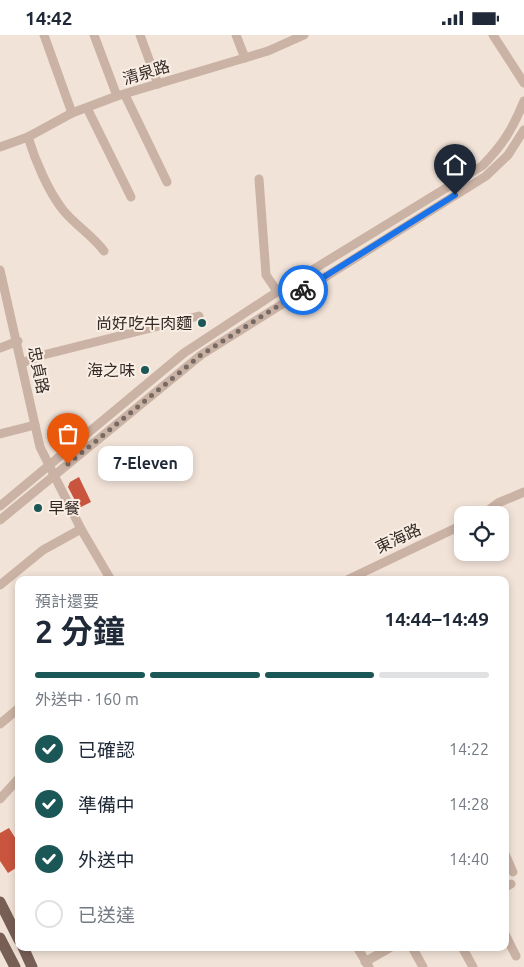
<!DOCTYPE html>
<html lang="zh-TW">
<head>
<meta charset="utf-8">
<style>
	:root { --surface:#fff; --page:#f2f2f3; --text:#1f2937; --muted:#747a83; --line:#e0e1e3; --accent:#1b5756 }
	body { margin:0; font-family:Ubuntu,"Noto Sans TC",sans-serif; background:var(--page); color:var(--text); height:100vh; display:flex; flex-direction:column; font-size:19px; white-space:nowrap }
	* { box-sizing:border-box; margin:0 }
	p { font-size:16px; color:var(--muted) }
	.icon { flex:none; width:28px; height:28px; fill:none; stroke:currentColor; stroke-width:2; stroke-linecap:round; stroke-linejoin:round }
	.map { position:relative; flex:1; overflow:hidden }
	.drawer { position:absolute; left:15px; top:541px; width:494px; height:375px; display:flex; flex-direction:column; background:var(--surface); border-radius:10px; box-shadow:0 2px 8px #0003 }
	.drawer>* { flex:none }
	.fabs { position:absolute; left:454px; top:471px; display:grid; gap:10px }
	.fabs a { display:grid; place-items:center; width:55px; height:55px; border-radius:10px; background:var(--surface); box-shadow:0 2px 8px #0003; font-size:25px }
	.pin { position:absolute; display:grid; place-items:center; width:42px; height:42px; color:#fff; margin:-51px -21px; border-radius:50% 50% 50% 0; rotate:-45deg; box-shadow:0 0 5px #0007 }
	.pin .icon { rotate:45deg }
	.courier { position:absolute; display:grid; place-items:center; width:50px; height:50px; margin:-25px; border:4px solid #1a73e8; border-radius:50%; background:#fff; color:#222; box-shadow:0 1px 6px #0007 }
	.bubble { position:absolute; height:35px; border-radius:10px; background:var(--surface); box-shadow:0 2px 8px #0003; font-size:16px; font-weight:700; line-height:35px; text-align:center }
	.summary em { font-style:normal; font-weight:700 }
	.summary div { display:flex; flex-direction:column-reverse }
	.summary { display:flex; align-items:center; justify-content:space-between; height:85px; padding:0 20px }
	h1 { font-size:32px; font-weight:700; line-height:38px }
	.bar { display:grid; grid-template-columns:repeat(4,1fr); gap:8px 5px; align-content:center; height:60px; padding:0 20px }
	.bar i { height:6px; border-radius:4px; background:var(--line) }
	.bar .on { background:var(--accent) }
	.bar p { grid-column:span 4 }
	ol { padding:0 20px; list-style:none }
	li { display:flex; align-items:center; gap:15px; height:55px }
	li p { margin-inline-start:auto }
	li .icon { padding:5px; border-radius:50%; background:var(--accent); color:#fff; stroke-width:4 }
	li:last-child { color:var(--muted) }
	li i { width:28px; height:28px; border:2px solid var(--line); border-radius:50% }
	.status { display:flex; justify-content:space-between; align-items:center; height:35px; padding:0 25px; background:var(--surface); direction:ltr }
	.status svg { height:14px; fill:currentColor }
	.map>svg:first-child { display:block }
	.building { fill:#c9553f }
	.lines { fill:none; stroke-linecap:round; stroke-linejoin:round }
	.minor { stroke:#cab2a4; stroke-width:9 }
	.major { stroke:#775f56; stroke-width:11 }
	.done { stroke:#776a64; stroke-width:5; stroke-dasharray:0 9 }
	.route { stroke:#1a73e8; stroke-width:6 }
	.poi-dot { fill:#1b5756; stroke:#f9eee4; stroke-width:2 }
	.labels { text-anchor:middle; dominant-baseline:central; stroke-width:4; stroke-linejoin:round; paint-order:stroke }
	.street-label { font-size:16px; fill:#352926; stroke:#f9eee4 }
	.poi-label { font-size:16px; fill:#352926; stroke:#f9eee4; text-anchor:end }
</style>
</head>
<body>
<div class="status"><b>14:42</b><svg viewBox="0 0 49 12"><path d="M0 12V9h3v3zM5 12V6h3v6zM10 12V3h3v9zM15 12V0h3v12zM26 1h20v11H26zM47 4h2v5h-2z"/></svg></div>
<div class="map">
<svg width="524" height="932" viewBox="0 0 524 932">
	<rect width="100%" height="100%" fill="#f2e3d8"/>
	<g class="building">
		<path d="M79,442L91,467L79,473L68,452L70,447Z"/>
		<path d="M9,793L19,809V831L8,838L0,826V798Z"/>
	</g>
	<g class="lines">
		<g class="minor">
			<path d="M44,0L72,78"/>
			<path d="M94,0L117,61"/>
			<path d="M140,0L158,49"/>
			<path d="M236,0L245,23"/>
			<path d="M493,0L524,48"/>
			<path d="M125,60L167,147"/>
			<path d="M87,73L131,162"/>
			<path d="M28,102C35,125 48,156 63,175C75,190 92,200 104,216"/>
			<path d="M0,112L28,102L72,78L117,61L268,16L304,0"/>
			<path d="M259,144L266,240L277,256"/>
			<path d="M0,235L40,412L81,494L111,545"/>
			<path d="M0,313L18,306"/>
			<path d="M22,328L43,320L199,281"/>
			<path d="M0,399L35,390"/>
			<path d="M0,471L184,318L283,253L482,131C503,110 513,93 524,66"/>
			<path d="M482,480L498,468L524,457"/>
			<path d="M0,485L201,320L486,141L508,120L524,95"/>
			<path d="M347,545L462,490"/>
			<path d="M0,550L43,515L81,494"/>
			<path d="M0,689L19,673"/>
			<path d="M0,764L19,743"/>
			<path d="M505,819L513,837"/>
			<path d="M505,852L511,849"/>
			<path d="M505,899L516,921"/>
			<path d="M357,912L369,932"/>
			<path d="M412,912L423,932"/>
			<path d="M462,912L473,932"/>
			<path d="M365,927L391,912"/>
		</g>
		<g class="major">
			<path d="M0,867L19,905"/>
			<path d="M0,903L15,932"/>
			<path d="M23,912L32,932"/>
		</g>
	</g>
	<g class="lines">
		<path class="done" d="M68,429L201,320L303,255"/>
		<path class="route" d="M303,255L455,160"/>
	</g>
	<g class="poi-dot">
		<circle cx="202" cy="288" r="5"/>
		<circle cx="145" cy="335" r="5"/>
		<circle cx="38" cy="473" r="5"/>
	</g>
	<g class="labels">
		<g class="street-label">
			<text transform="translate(146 37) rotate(-17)">清泉路</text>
			<text transform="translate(39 335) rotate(78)">忠貞路</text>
			<text transform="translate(398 503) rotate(-25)">東海路</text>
		</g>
		<g class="poi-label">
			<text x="192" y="288">尚好吃牛肉麵</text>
			<text x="135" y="335">海之味</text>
			<text x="48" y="473" text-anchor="start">早餐</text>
		</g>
	</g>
</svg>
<div class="fabs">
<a><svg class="icon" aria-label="locate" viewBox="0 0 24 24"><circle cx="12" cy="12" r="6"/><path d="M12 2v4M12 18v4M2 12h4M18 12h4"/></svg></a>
</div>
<div class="pin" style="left:68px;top:429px;background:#ea580c"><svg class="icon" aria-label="bag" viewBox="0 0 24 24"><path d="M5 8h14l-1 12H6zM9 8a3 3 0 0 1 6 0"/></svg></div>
<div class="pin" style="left:455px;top:160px;background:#1f2937"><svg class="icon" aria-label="home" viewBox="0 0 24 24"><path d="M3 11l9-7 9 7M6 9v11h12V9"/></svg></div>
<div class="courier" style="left:303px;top:255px"><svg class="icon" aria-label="bike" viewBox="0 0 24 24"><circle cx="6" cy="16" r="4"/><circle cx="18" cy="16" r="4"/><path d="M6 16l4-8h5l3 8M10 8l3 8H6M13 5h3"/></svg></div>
<div class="bubble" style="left:98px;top:411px;width:95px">7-Eleven</div>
<section class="drawer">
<div class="summary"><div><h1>2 分鐘</h1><p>預計還要</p></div><em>14:44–14:49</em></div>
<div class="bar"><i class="on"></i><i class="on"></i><i class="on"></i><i></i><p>外送中 · 160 m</p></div>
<ol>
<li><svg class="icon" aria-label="check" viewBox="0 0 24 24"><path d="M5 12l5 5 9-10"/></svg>已確認<p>14:22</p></li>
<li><svg class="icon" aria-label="check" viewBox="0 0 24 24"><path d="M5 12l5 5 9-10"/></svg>準備中<p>14:28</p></li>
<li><svg class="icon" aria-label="check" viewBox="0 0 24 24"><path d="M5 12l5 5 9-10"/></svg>外送中<p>14:40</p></li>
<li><i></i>已送達</li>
</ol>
</section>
</div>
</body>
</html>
